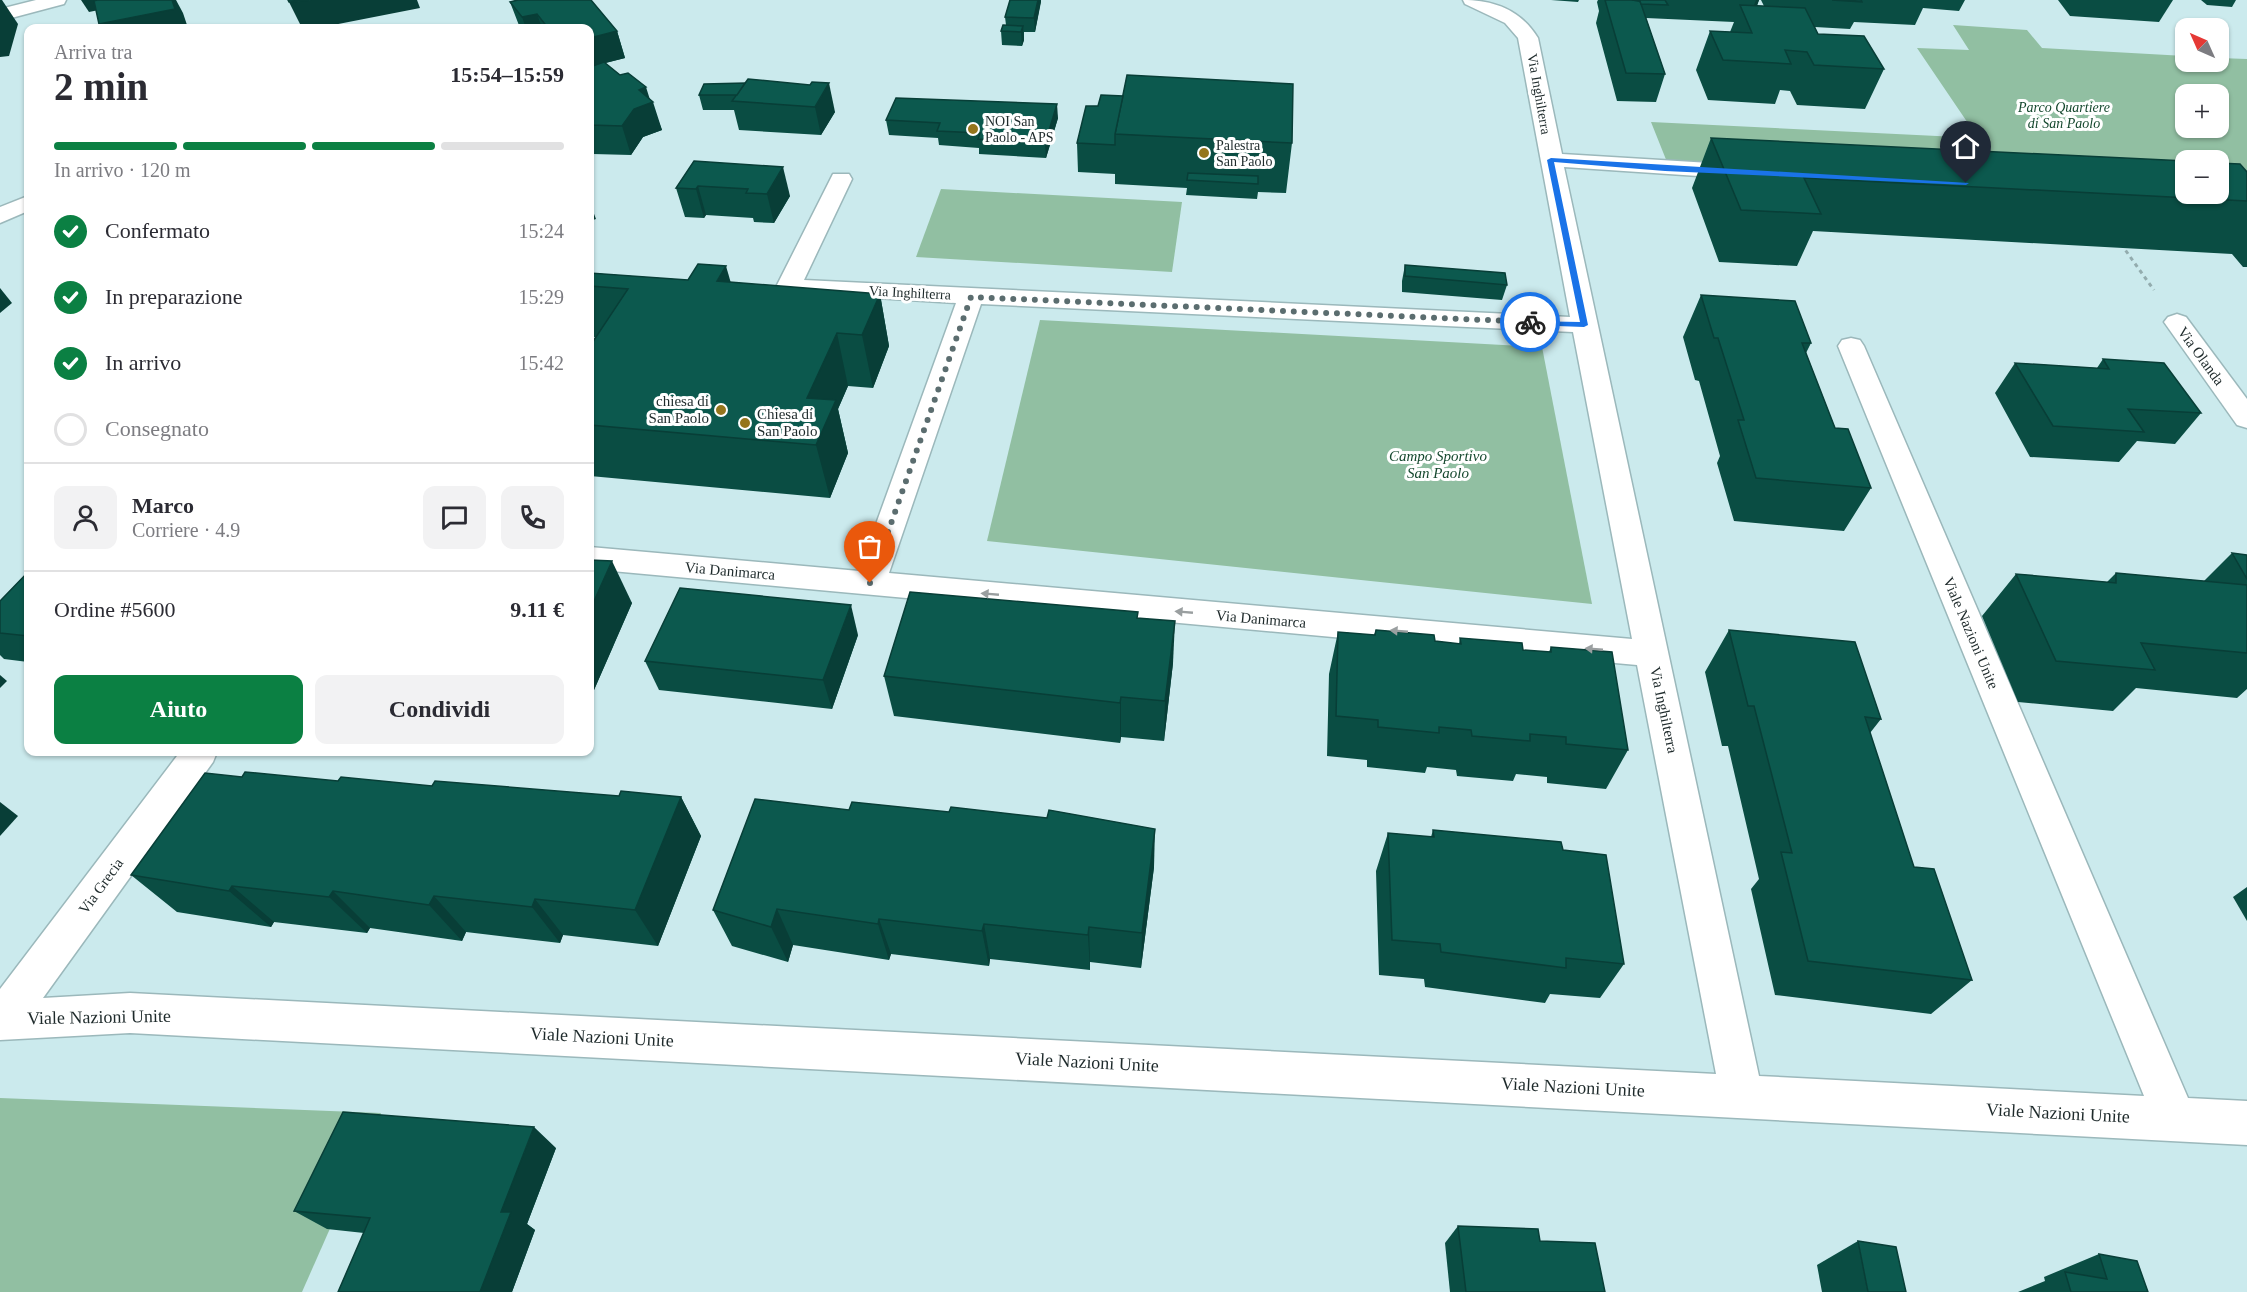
<!DOCTYPE html>
<html lang="it">
<head>
<meta charset="utf-8">
<style>
	:root { --surface:#fff; --page:#f2f2f3; --text:#2b2b33; --muted:#7c7c81; --line:#e1e1e2; --accent:#0b8043 }
	body { margin:0; font-family:Georgia,serif; background:var(--page); color:var(--text); height:100vh; display:flex; flex-direction:column; font-size:22px; white-space:nowrap }
	* { box-sizing:border-box; margin:0 }
	p { font-size:20px; color:var(--muted) }
	.icon { flex:none; width:33px; height:33px; fill:none; stroke:currentColor; stroke-width:2; stroke-linecap:round; stroke-linejoin:round }
	.map { position:relative; flex:1; overflow:hidden }
	.sheet { position:absolute; left:24px; top:24px; width:570px; height:732px; display:flex; flex-direction:column; background:var(--surface); border-radius:12px; box-shadow:0 2px 4px #0004 }
	.sheet>* { flex:none }
	.needle { width:39px; rotate:315deg }
	.tools { position:absolute; left:2175px; top:18px; display:grid; gap:12px }
	.tools a { display:grid; place-items:center; width:54px; height:54px; border-radius:12px; background:var(--surface); box-shadow:0 2px 4px #0004; font-size:30px }
	.pin { position:absolute; display:grid; place-items:center; width:51px; height:51px; color:#fff; margin:-62px -26px; border-radius:50% 50% 50% 0; rotate:-45deg; box-shadow:0 0 6px #0007 }
	.pin .icon { rotate:45deg }
	.courier { position:absolute; display:grid; place-items:center; width:60px; height:60px; margin:-30px; border:4px solid #1a73e8; border-radius:50%; background:#fff; color:#222; box-shadow:0 2px 8px #0007 }
	.head em { font-style:normal; font-weight:800 }
	.head div { display:flex; flex-direction:column-reverse }
	.head { display:flex; align-items:center; justify-content:space-between; height:102px; padding:0 30px }
	h1 { font-size:39px; font-weight:800; line-height:45px }
	.bar { display:grid; grid-template-columns:repeat(4,1fr); gap:9px 6px; align-content:center; height:72px; padding:0 30px }
	.bar i { height:8px; border-radius:4px; background:var(--line) }
	.bar .active { background:var(--accent) }
	.bar p { grid-column:span 4 }
	.line { display:flex; align-items:center; gap:15px; padding:0 30px; border-top:2px solid var(--line) }
	.line div { flex:1 }
	.round { display:grid; place-items:center; flex:none; width:63px; height:63px; border-radius:12px; background:var(--page) }
	ol { padding:0 30px; list-style:none }
	li { display:flex; align-items:center; gap:18px; height:66px }
	li p { margin-inline-start:auto }
	li .icon { padding:6px; border-radius:50%; background:var(--accent); color:#fff; stroke-width:4 }
	li:last-child { color:var(--muted) }
	li i { width:33px; height:33px; border:3px solid var(--line); border-radius:50% }
	.cta { display:flex; gap:12px; margin-top:auto; padding:12px 30px }
	.cta a { flex:1; height:69px; border-radius:12px; background:var(--accent); color:#fff; font-size:24px; font-weight:800; line-height:69px; text-align:center }
	.cta a+a { background:var(--page); color:var(--text) }
	.map>svg:first-child { display:block }
	.green { fill:#91bfa2; fill-rule:evenodd }
	.lines { fill:none; stroke-linecap:round; stroke-linejoin:round }
	.street-casing { stroke:#9bb8bb; stroke-width:3 }
	.path { stroke:#93acae; stroke-width:3; stroke-dasharray:4 4; stroke-linecap:butt }
	.street { fill:#fff; fill-rule:evenodd }
	.wall { fill:#0a4d43 }
	.shaded-wall { fill:#083e37 }
	.building { fill:#0c594e; stroke:#083e37; stroke-width:1.5 }
	.oneway { fill:#9a9fa0 }
	.route { fill:#1a73e8 }
	.done { stroke:#5b6d6f; stroke-width:6; stroke-dasharray:0 10.8 }
	.poi-dot { fill:#95751c; stroke:#fff; stroke-width:2 }
	.labels { text-anchor:middle; dominant-baseline:central; stroke-width:6; stroke-linejoin:round; paint-order:stroke }
	.far-street-label { font-size:14px; fill:#1e2a2b; stroke:#fff }
	.far-park-label { font-size:14px; font-style:italic; fill:#15482e; stroke:#fff }
	.far-poi-label { font-size:14px; fill:#1e2a2b; stroke:#fff; text-anchor:start }
	.street-label { font-size:15px; fill:#1e2a2b; stroke:#fff }
	.poi-label { font-size:15px; fill:#1e2a2b; stroke:#fff; text-anchor:end }
	.park-label { font-size:15px; font-style:italic; fill:#15482e; stroke:#fff }
	.near-street-label { font-size:18px; fill:#1e2a2b; stroke:#fff }
</style>
</head>
<body>
<div class="map">
<svg width="2247" height="1292" viewBox="0 0 2247 1292">
	<rect width="100%" height="100%" fill="#cbeaed"/>
	<g class="green">
		<path d="M1953,25L2027,30L2042,48L2185,56L2186,62H2218L2219,58L2247,59V189L2219,188L2218,160H2186L2185,186L1667,162L1651,122L1978,138L1917,48L1969,50ZM2186,94H2218V128H2186Z"/>
		<path d="M941,189L1182,202L1172,272L916,257Z"/>
		<path d="M1040,320L1542,347L1592,604L987,541Z"/>
		<path d="M0,1098L381,1113L302,1292H0Z"/>
	</g>
	<g class="lines">
		<defs>
			<g id="street">
				<path d="M36,0H66L64,4L0,21V9Z"/>
				<path d="M1463,0C1494,0 1521,10 1538,38L1562,154L1743,165L1751,167L1754,172L1751,177L1743,179L1564,167L1759,1076L2144,1096L1838,346L1842,340L1851,338L1860,340L1864,346L2188,1098L2247,1101V1145L130,1033L0,1040V989L180,752H217L213,762L43,998L130,993L1716,1074L1637,665L590,569V547L859,571L956,303L779,292L776,287L833,174H849L852,179L804,280L1570,317L1518,38L1505,23L1465,4ZM981,304L1573,332L1632,639L889,573Z"/>
				<path d="M28,196V211L0,223V207Z"/>
				<path d="M2177,314L2186,317L2247,399V428L2237,425L2164,322L2168,317Z"/>
			</g>
		</defs>
		<use href="#street" class="street-casing"/>
		<path class="path" d="M2121,244L2154,290"/>
		<use href="#street" class="street"/>
	</g>
	<g class="wall">
		<path d="M516,0H591L617,31L625,58L605,63L650,99L662,130L643,137L631,155L593,154L590,155V28H520L510,2Z"/>
		<path d="M1010,0H1041L1035,32H1024V40L1022,46L1002,45L1001,31L1006,25L1005,17Z"/>
		<path d="M1551,0H1579L1578,2Z"/>
		<path d="M1598,0H1759L1757,6H1764L1761,0H1965L1959,11L1923,8L1915,25L1854,22L1850,29L1815,27L1818,34L1884,69L1865,109L1797,105L1790,91L1780,90L1775,104L1708,100L1696,70L1710,31L1730,32L1734,22L1646,18L1665,74L1656,102L1617,101L1596,23L1599,11L1597,2Z"/>
		<path d="M2058,0H2173L2159,22L2070,16Z"/>
		<path d="M2201,0H2236L2232,7L2207,5Z"/>
		<path d="M745,83L835,112L821,135L739,130L734,110H703L699,95Z"/>
		<path d="M1098,106L1292,143L1286,193L1258,192L1257,199L1186,195L1187,188L1115,184V174L1078,172L1077,143Z"/>
		<path d="M1058,118L1046,158L979,154V148L939,145L938,138L889,135L886,120Z"/>
		<path d="M1711,138L2247,172V267H2243L2232,254L1813,231L1797,266L1719,262L1692,188Z"/>
		<path d="M694,161L790,196L774,223L754,222L753,218L706,215L704,218L685,217L676,188Z"/>
		<path d="M1405,265L1507,285L1502,300L1402,292V281Z"/>
		<path d="M590,273L880,294L889,346L873,388L848,386L838,409L848,453L830,498L590,476V346L595,337H590Z"/>
		<path d="M1701,295L1811,343L1806,353L1835,428L1871,488L1844,531L1734,521L1717,463L1720,456L1699,381L1695,380L1683,337Z"/>
		<path d="M2103,359L2201,413L2175,444L2137,441L2119,462L2030,457L1995,393L2015,363L2097,368Z"/>
		<path d="M2232,553L2247,555V689L2237,698L2136,688L2113,711L2018,702L1982,616L2016,574L2107,582L2116,573L2204,581Z"/>
		<path d="M590,560L632,603L594,690H590Z"/>
		<path d="M28,572V662L4,659L0,655V601Z"/>
		<path d="M1138,618L1173,663L1164,741L1121,737L1120,743L894,716L884,676Z"/>
		<path d="M1376,630L1435,641L1459,644L1460,638L1523,650L1549,652L1551,647L1628,750L1606,789L1547,783V777L1516,774L1513,781L1457,776L1456,770L1427,767L1425,773L1367,767V760L1327,756L1329,674L1338,632L1374,635Z"/>
		<path d="M1729,630L1881,719L1870,733L1914,867L1972,980L1931,1014L1775,995L1751,889L1759,879L1728,746H1722L1705,672Z"/>
		<path d="M858,635L832,709L659,690L645,661Z"/>
		<path d="M242,777L432,786L619,796L681,797L701,836L658,946L563,935L560,943L466,932L462,941L370,928L367,933L274,922L271,927L177,912L131,875Z"/>
		<path d="M1433,830L1563,850L1624,964L1600,998L1550,994L1545,1003L1425,987L1424,979L1379,975L1376,871L1388,833L1431,837Z"/>
		<path d="M1154,867L1141,968L1090,962V970L990,959L989,966L891,954L889,960L793,945L788,962L732,946L713,910Z"/>
		<path d="M2247,887V921L2233,897Z"/>
		<path d="M556,1148L527,1224L535,1230L512,1292H338L364,1233L327,1229L294,1211Z"/>
		<path d="M1458,1226L1605,1292H1450L1445,1243Z"/>
		<path d="M1858,1241L1868,1292H1822L1817,1265Z"/>
		<path d="M2099,1254L2148,1292H2018L2045,1281L2044,1277Z"/>
	</g>
	<g class="shaded-wall">
		<path d="M0,0H2L18,24L9,56L0,57Z"/>
		<path d="M81,0H148L89,12Z"/>
		<path d="M172,0H176L183,13L188,28H102L99,24Z"/>
		<path d="M311,0H417L420,8L323,27L302,28L289,2Z"/>
		<path d="M1038,0H1041V2L1035,32L1034,18Z"/>
		<path d="M1756,0H1759L1751,20L1747,23Z"/>
		<path d="M537,14L542,28H526L522,17Z"/>
		<path d="M1023,26L1024,40L1022,46L1021,32Z"/>
		<path d="M617,31L625,58L590,67V38Z"/>
		<path d="M829,83L835,112L821,135L815,107Z"/>
		<path d="M646,87L651,103L653,102L662,130L643,137L631,155L622,126L639,90Z"/>
		<path d="M1057,104L1058,118L1046,158L1045,144Z"/>
		<path d="M590,143L593,154L590,155Z"/>
		<path d="M783,167L790,196L774,223L767,194Z"/>
		<path d="M698,186L706,215L704,218L696,189Z"/>
		<path d="M590,197L592,205L591,206L596,219L593,220L594,226L590,227Z"/>
		<path d="M726,266L741,318L717,281Z"/>
		<path d="M0,288L12,303L0,313Z"/>
		<path d="M880,294L889,346L873,388L862,335Z"/>
		<path d="M837,333L848,386L838,409L848,453L830,498L816,445L807,398Z"/>
		<path d="M612,561L632,603L594,690L590,683V610Z"/>
		<path d="M851,605L858,635L832,709L823,680Z"/>
		<path d="M1175,621L1173,663L1164,741L1165,701Z"/>
		<path d="M0,675L7,681L0,688Z"/>
		<path d="M1121,697V737L1120,743V703Z"/>
		<path d="M681,797L701,836L658,946L635,910Z"/>
		<path d="M0,802L18,816L0,836Z"/>
		<path d="M1155,829L1154,867L1141,968L1142,933Z"/>
		<path d="M232,886L274,922L271,927L229,891Z"/>
		<path d="M333,891L370,928L367,933L329,897Z"/>
		<path d="M434,896L466,932L462,941L429,905Z"/>
		<path d="M535,899L563,935L560,943L532,907Z"/>
		<path d="M777,909L793,945L788,962L771,927Z"/>
		<path d="M879,919L891,954L889,960L878,924Z"/>
		<path d="M984,924L990,959L989,966L982,931Z"/>
		<path d="M1089,927L1090,962V970L1088,935Z"/>
		<path d="M534,1127L556,1148L527,1224L535,1230L512,1292H480L501,1212Z"/>
	</g>
	<g class="building">
		<path d="M97,0H172L175,9L99,24L94,1Z"/>
		<path d="M288,0H311L289,2Z"/>
		<path d="M518,0H591L617,31L590,38V28H548L537,14L522,17L510,2Z"/>
		<path d="M1010,0H1038L1034,18L1005,17Z"/>
		<path d="M1605,0H1632L1640,1L1665,74L1626,73Z"/>
		<path d="M1632,0H1665L1668,5L1641,4L1640,1Z"/>
		<path d="M1832,0H1861L1862,2Z"/>
		<path d="M1740,5L1805,8L1818,34L1864,36L1884,69L1814,65L1807,52L1785,50L1791,64L1723,60L1710,31L1752,33Z"/>
		<path d="M1003,25L1023,26L1021,32L1001,31Z"/>
		<path d="M604,62L620,75L628,73L646,87L639,90L653,102L634,109L622,126L590,125V67Z"/>
		<path d="M1127,75L1293,84L1292,143L1115,134Z"/>
		<path d="M748,79L810,85L812,82L829,83L815,107L732,101Z"/>
		<path d="M745,83L737,95H699L704,84Z"/>
		<path d="M1101,95L1123,96L1115,134V145L1077,143L1086,106H1098Z"/>
		<path d="M896,98L1057,104L1045,144L978,139L980,133L937,131L940,123L886,120Z"/>
		<path d="M1711,138L2186,161V194H2218V163L2240,164L2247,172V201L1804,178L1821,214L1741,210Z"/>
		<path d="M694,161L783,167L767,194L746,193L748,189L698,186L696,189L676,188Z"/>
		<path d="M1188,173L1258,176V184L1187,180Z"/>
		<path d="M698,264L726,266L717,281L880,294L862,335L837,333L807,398L836,400L816,445L590,425V346L628,289L590,286V273L688,280Z"/>
		<path d="M1405,265L1505,273L1507,285L1405,276Z"/>
		<path d="M1701,295L1795,301L1811,343H1802L1835,428L1848,429L1871,488L1756,478L1738,420H1744L1718,338H1714Z"/>
		<path d="M2103,359L2164,363L2201,413L2128,409L2144,432L2053,426L2015,363L2109,369Z"/>
		<path d="M2232,553L2247,555V579Z"/>
		<path d="M590,560L612,561L590,610Z"/>
		<path d="M28,572V636L0,633V601Z"/>
		<path d="M2116,573L2247,585V653L2141,643L2155,670L2056,661L2016,574L2116,583Z"/>
		<path d="M680,588L851,605L823,680L645,661Z"/>
		<path d="M910,592L1138,612L1137,618L1175,621L1165,701L1121,697L1120,703L884,676Z"/>
		<path d="M1376,630L1434,635L1435,641L1461,644L1460,638L1522,643L1523,650L1551,652V647L1612,652L1628,750L1566,744V737L1530,734V741L1472,736L1471,730L1439,727V733L1378,727V720L1336,716L1338,632L1375,635Z"/>
		<path d="M1729,630L1855,642L1881,719L1865,717L1914,867L1934,869L1972,980L1808,961L1781,852L1792,853L1754,706H1748Z"/>
		<path d="M245,772L338,781L341,777L432,786L435,781L619,796L621,791L681,797L635,910L535,899L532,907L434,896L429,905L333,891L329,897L232,886L229,891L131,875L205,773L242,777Z"/>
		<path d="M755,799L849,810L852,802L949,812L951,807L1047,818L1049,810L1155,829L1142,933L1089,927L1088,935L984,924L982,931L879,919L878,924L777,909L771,927L713,910Z"/>
		<path d="M1433,830L1561,842L1563,850L1606,855L1624,964L1566,958V968L1441,952L1440,944L1392,940L1388,833L1434,837Z"/>
		<path d="M343,1112L534,1127L501,1212H511L480,1292H338L370,1218L294,1211Z"/>
		<path d="M1458,1226L1538,1229L1540,1241L1595,1243L1605,1292H1466Z"/>
		<path d="M1858,1241L1896,1247L1906,1292H1868Z"/>
		<path d="M2099,1254L2137,1261L2148,1292H2071L2065,1272L2107,1279Z"/>
	</g>
	<defs><path id="oneway-solid" d="M-6-.8H1V-3.2L6.5 0L1 3.2V.8H-6Z" transform="scale(1.5)"/></defs>
	<g class="oneway">
		<use href="#oneway-solid" transform="translate(990 594) rotate(-175)"/>
		<use href="#oneway-solid" transform="translate(1184 612) rotate(-175)"/>
		<use href="#oneway-solid" transform="translate(1399 631) rotate(-175)"/>
		<use href="#oneway-solid" transform="translate(1594 649) rotate(-175)"/>
	</g>
	<path class="route" d="M1551,158L1969,183L1966,185L1665,171L1554,162L1588,325L1584,327L1530,325L1527,321L1580,322L1547,160Z"/>
	<g class="lines">
		<path class="done" d="M870,583L971,297L1530,322"/>
	</g>
	<g class="poi-dot">
		<circle cx="973" cy="129" r="6"/>
		<circle cx="1204" cy="153" r="6"/>
		<circle cx="721" cy="410" r="6"/>
		<circle cx="745" cy="423" r="6"/>
	</g>
	<g class="labels">
		<g class="far-street-label">
			<text transform="translate(1539 94) rotate(80)">Via Inghilterra</text>
			<text transform="translate(910 293) rotate(3)">Via Inghilterra</text>
		</g>
		<g class="far-park-label">
			<text x="2064" y="107">Parco Quartiere<tspan x="2064" dy="16">di San Paolo</tspan></text>
		</g>
		<g class="far-poi-label">
			<text x="985" y="121">NOI San<tspan x="985" dy="16">Paolo - APS</tspan></text>
			<text x="1216" y="145">Palestra<tspan x="1216" dy="16">San Paolo</tspan></text>
		</g>
		<g class="street-label">
			<text transform="translate(2201 356) rotate(54)">Via Olanda</text>
			<text transform="translate(730 571) rotate(5)">Via Danimarca</text>
			<text transform="translate(1261 619) rotate(5)">Via Danimarca</text>
			<text transform="translate(1971 633) rotate(67)">Viale Nazioni Unite</text>
			<text transform="translate(1664 710) rotate(78)">Via Inghilterra</text>
			<text transform="translate(101 886) rotate(-54)">Via Grecia</text>
		</g>
		<g class="poi-label">
			<text x="709" y="401">chiesa di<tspan x="709" dy="17">San Paolo</tspan></text>
			<text x="757" y="414" text-anchor="start">Chiesa di<tspan x="757" dy="17">San Paolo</tspan></text>
		</g>
		<g class="park-label">
			<text x="1438" y="456">Campo Sportivo<tspan x="1438" dy="17">San Paolo</tspan></text>
		</g>
		<g class="near-street-label">
			<text transform="translate(99 1017) rotate(-1)">Viale Nazioni Unite</text>
			<text transform="translate(602 1037) rotate(3)">Viale Nazioni Unite</text>
			<text transform="translate(1087 1062) rotate(3)">Viale Nazioni Unite</text>
			<text transform="translate(1573 1087) rotate(3)">Viale Nazioni Unite</text>
			<text transform="translate(2058 1113) rotate(3)">Viale Nazioni Unite</text>
		</g>
	</g>
</svg>
<div class="tools">
<a><svg class="needle" viewBox="-14 -14 28 28"><path d="M0-13l5 13h-10z" fill="#e53935"/><path d="M0 13l5-13h-10z" fill="#7c7c81"/></svg></a>
<a>+</a>
<a>−</a>
</div>
<div class="pin" style="left:870px;top:583px;background:#ea580c"><svg class="icon" aria-label="bag" viewBox="0 0 24 24"><path d="M5 8h14l-1 12H6zM9 8a3 3 0 0 1 6 0"/></svg></div>
<div class="pin" style="left:1966px;top:183px;background:#1f2937"><svg class="icon" aria-label="home" viewBox="0 0 24 24"><path d="M3 11l9-7 9 7M6 9v11h12V9"/></svg></div>
<div class="courier" style="left:1530px;top:322px"><svg class="icon" aria-label="bike" viewBox="0 0 24 24"><circle cx="6" cy="16" r="4"/><circle cx="18" cy="16" r="4"/><path d="M6 16l4-8h5l3 8M10 8l3 8H6M13 5h3"/></svg></div>
<section class="sheet">
<div class="head"><div><h1>2 min</h1><p>Arriva tra</p></div><em>15:54–15:59</em></div>
<div class="bar"><i class="active"></i><i class="active"></i><i class="active"></i><i></i><p>In arrivo · 120 m</p></div>
<ol>
<li><svg class="icon" aria-label="check" viewBox="0 0 24 24"><path d="M5 12l5 5 9-10"/></svg>Confermato<p>15:24</p></li>
<li><svg class="icon" aria-label="check" viewBox="0 0 24 24"><path d="M5 12l5 5 9-10"/></svg>In preparazione<p>15:29</p></li>
<li><svg class="icon" aria-label="check" viewBox="0 0 24 24"><path d="M5 12l5 5 9-10"/></svg>In arrivo<p>15:42</p></li>
<li><i></i>Consegnato</li>
</ol>
<div class="line" style="height:108px"><a class="round"><svg class="icon" aria-label="person" viewBox="0 0 24 24"><circle cx="12" cy="8" r="4"/><path d="M4 21q1-7 8-7t8 7"/></svg></a><div><b>Marco</b><p>Corriere · 4.9</p></div><a class="round"><svg class="icon" aria-label="chat" viewBox="0 0 24 24"><path d="M4 5h16v11H9l-5 4z"/></svg></a><a class="round"><svg class="icon" aria-label="phone" viewBox="0 0 24 24"><path d="M5 4h4l2 5-3 2q2 4 5 5l2-3 5 2v4C11 20 4 13 5 4z"/></svg></a></div>
<div class="line" style="height:78px"><div>Ordine #5600</div><b>9.11 €</b></div>
<div class="cta"><a>Aiuto</a><a>Condividi</a></div>
</section>
</div>
</body>
</html>
